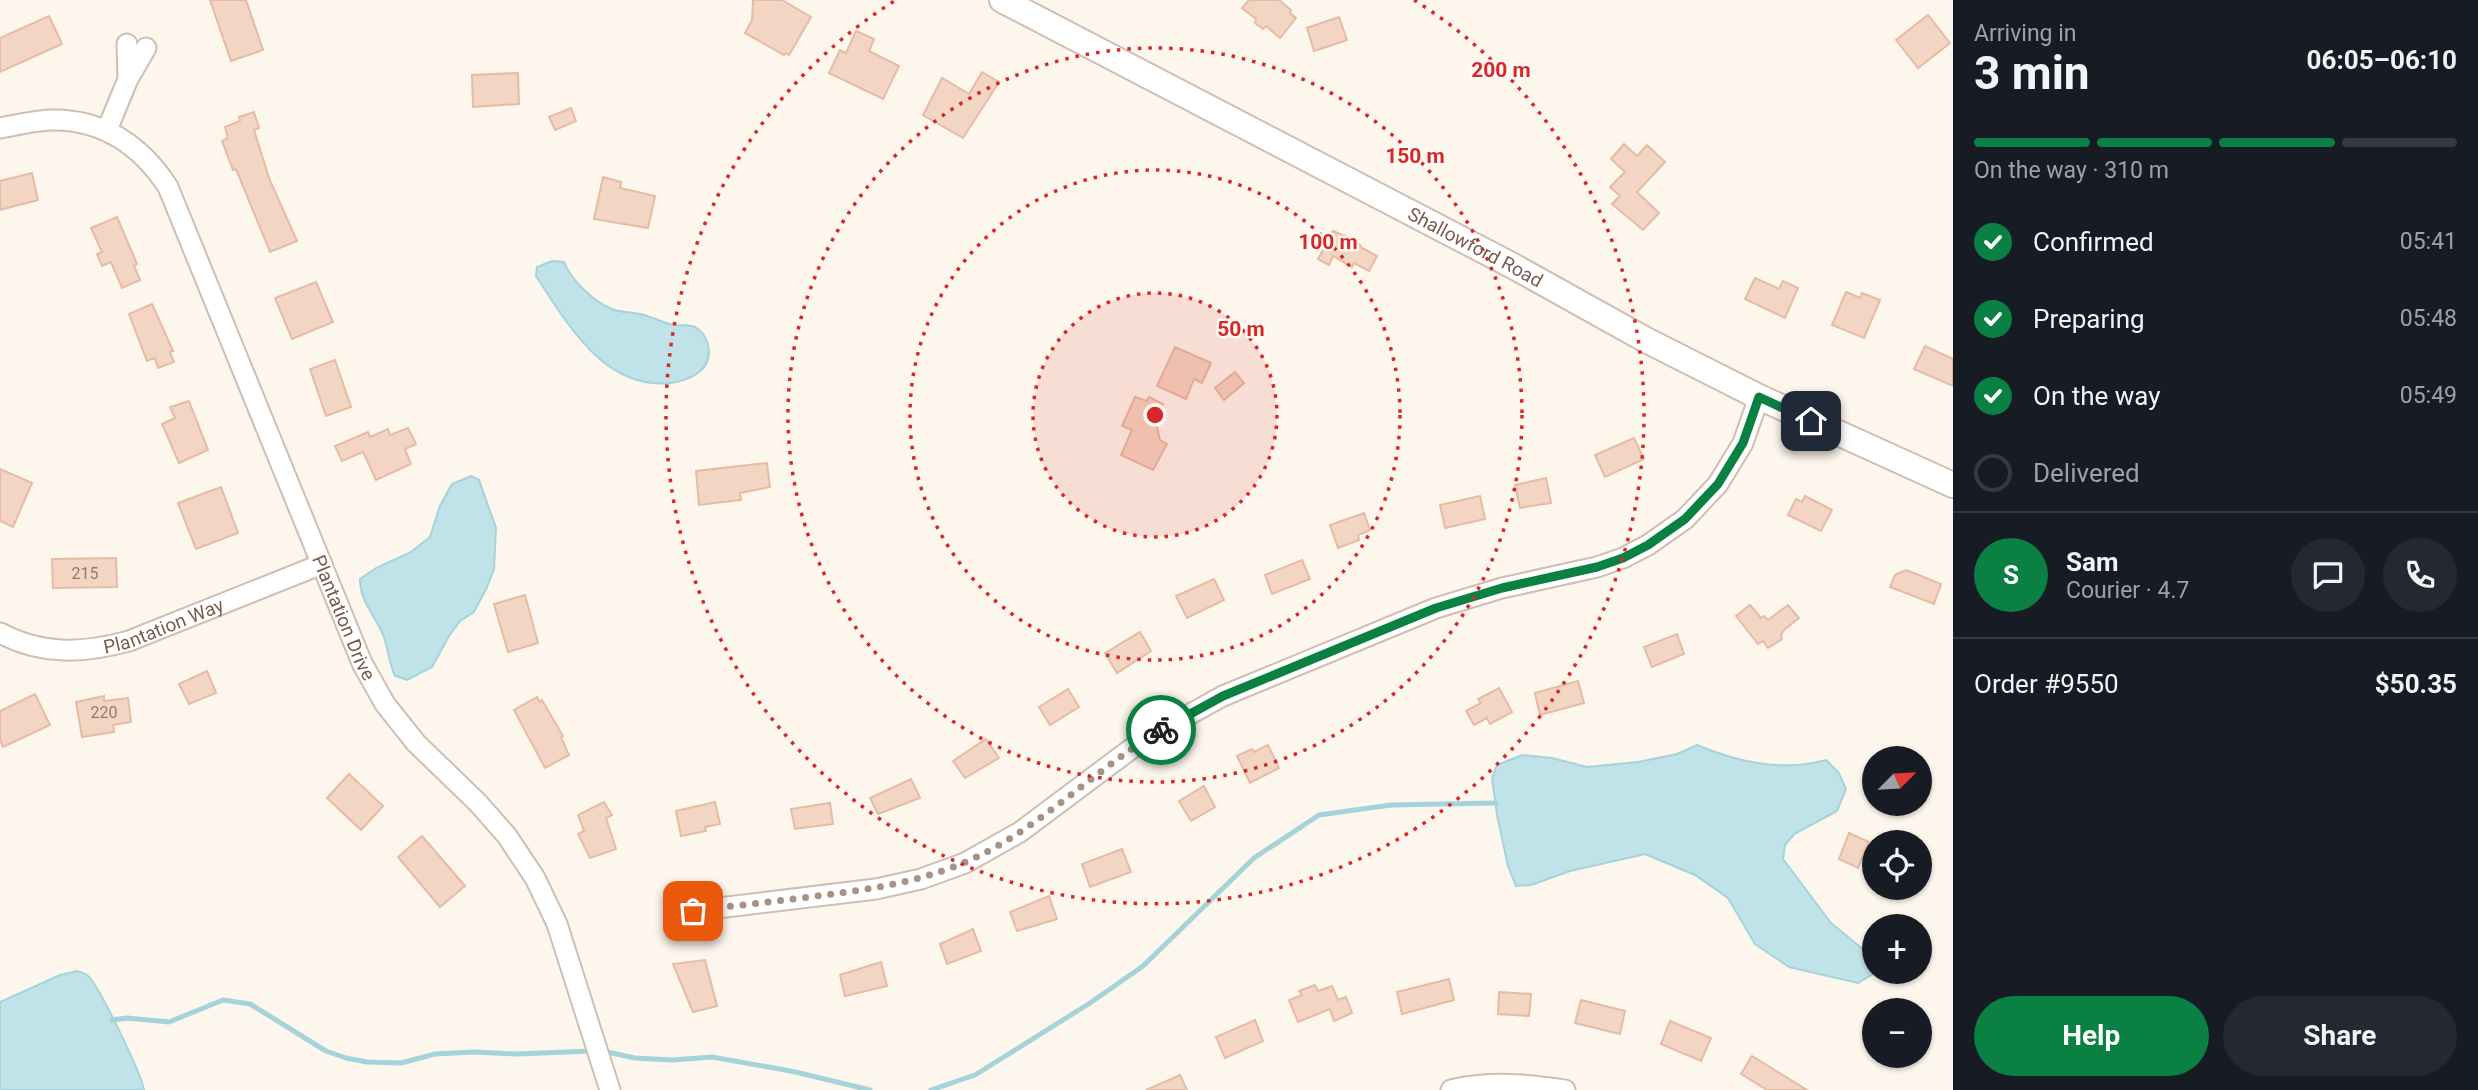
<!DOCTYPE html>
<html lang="en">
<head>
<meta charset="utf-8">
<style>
	:root { --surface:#171b24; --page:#242831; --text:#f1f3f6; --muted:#9ea1a6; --line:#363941; --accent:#0b8043 }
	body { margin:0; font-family:Roboto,sans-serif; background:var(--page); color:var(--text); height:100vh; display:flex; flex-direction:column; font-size:26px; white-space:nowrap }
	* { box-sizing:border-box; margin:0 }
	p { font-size:23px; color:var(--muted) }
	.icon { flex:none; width:38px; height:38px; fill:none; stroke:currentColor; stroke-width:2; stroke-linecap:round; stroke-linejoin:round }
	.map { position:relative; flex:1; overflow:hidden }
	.sheet { display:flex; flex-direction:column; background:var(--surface); width:525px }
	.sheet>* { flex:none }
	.needle { width:46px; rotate:66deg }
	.buttons { position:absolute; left:1862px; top:746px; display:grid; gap:14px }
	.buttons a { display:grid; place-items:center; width:70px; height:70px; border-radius:50%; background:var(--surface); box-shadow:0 2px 5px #0004; font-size:35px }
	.pin { position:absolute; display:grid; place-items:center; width:60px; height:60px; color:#fff; margin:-30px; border-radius:14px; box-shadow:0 4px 10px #0006 }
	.courier { position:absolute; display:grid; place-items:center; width:70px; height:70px; margin:-35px; border:5px solid #0b8043; border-radius:50%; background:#fff; color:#222; box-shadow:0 2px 9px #0007 }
	.summary em { font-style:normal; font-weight:700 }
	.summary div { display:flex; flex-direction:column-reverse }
	.summary { display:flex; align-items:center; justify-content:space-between; height:119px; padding:0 21px }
	h1 { font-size:46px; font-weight:700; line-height:52px }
	.bar { display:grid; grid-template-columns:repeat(4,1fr); gap:10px 7px; align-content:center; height:84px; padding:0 21px }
	.bar i { height:9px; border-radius:5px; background:var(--line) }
	.bar .on { background:var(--accent) }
	.bar p { grid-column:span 4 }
	.line { display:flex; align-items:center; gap:18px; padding:0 21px; border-top:2px solid var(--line) }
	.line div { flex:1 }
	.round { display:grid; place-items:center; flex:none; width:74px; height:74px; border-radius:37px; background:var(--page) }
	ol { padding:0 21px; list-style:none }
	li { display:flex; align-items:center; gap:21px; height:77px }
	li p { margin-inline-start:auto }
	li .icon { padding:7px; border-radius:50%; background:var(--accent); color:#fff; stroke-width:4 }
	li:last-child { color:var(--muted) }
	li i { width:38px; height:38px; border:4px solid var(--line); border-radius:50% }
	.button { display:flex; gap:14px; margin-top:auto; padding:14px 21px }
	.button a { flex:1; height:80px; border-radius:42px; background:var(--accent); color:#fff; font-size:28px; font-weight:700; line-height:80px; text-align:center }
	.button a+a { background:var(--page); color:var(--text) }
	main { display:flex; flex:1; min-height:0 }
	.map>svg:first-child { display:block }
	.water { fill:#bfe3e8; stroke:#a5d3da; stroke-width:2 }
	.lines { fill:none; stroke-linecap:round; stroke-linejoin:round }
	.stream { stroke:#a5d3da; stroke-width:5 }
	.building { fill:#f3d5c3; stroke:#e6bba3; stroke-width:2 }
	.minor-casing { stroke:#d1beb0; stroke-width:23 }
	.tertiary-casing { stroke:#d1beb0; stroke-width:28 }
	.minor { stroke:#fff; stroke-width:19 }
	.tertiary { stroke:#fff; stroke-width:24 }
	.done { stroke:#a89285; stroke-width:7; stroke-dasharray:0 12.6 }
	.route { stroke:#0b8043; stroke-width:9 }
	.ring { fill:none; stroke:#d62828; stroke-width:3.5; stroke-dasharray:3.5 7 }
	.labels { text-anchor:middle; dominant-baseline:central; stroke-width:5; stroke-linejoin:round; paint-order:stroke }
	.number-label { font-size:16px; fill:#987a6a }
	.street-label { font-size:19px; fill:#7a5c4d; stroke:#fffaf3 }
	.centre { fill:#d62828; stroke:#fffaf3; stroke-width:3.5 }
	.ring-label { font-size:21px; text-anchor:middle; font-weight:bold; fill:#d62828; stroke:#fffaf3; stroke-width:5; stroke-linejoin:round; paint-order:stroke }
</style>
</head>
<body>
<main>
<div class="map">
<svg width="1953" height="1090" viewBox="0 0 1953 1090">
	<rect width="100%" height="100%" fill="#fdf6ec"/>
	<g class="water">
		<path d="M552,261L564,262C571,280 594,302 612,309C622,313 634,312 644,315C654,318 664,323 674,325C681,326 689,324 695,327C711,336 714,361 699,372C692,378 679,382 670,383C604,390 567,323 536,276L537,267Z"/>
		<path d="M471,476L479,480L496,528L494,569L487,587L474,612L460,621L449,636L432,667L407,680L395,676C389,663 388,650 384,637C376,616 360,603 360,579L376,568L411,552L430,537L440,506L452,484Z"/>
		<path d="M1697,745C1736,762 1784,772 1826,760L1839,773L1846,789L1837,811L1794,834L1785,845L1783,859L1831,923L1870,955L1873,974L1858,983L1789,967L1755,944L1728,898L1695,875L1645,854L1570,871L1531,885L1516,886L1508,866L1497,815L1492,778L1497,765L1522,755L1552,758L1587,767L1638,762L1677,754Z"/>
		<path d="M77,971C80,972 84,973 87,975C99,985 141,1073 144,1090H0V1002L60,975Z"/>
	</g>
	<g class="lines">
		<g class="stream">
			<path d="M112,1020L127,1018L169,1022L223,1000L250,1004L326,1051L346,1058L367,1062L401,1063L435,1054L474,1052L517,1054L592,1051"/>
			<path d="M602,1051L635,1058L672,1060L712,1057L791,1071L870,1090"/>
			<path d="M931,1090L975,1075L1090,1003L1143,966L1254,858L1319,815L1391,805L1496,803"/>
		</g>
	</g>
	<g class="building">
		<path d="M210,0H246L263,50L231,61Z"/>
		<path d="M753,0H782L811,17L789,55L786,53L784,55L745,33L752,20Z"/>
		<path d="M1249,0H1279L1291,10L1290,13L1296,18L1280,38L1266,26L1263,29L1255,23L1256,19L1242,8Z"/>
		<path d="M1928,15L1950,43L1918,68L1896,40Z"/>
		<path d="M49,16L62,44L0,72V38Z"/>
		<path d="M1339,17L1347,40L1314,51L1307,28Z"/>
		<path d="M856,31L874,39L869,51L899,66L883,99L829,73L840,50L846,53Z"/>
		<path d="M982,72L999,82L963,138L923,115L942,78L969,94Z"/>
		<path d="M518,73L519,104L473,107L472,75Z"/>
		<path d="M571,108L576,121L555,130L549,117Z"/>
		<path d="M254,112L259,128L254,130L269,178L297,241L270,252L236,169L233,170L222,141L228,138L225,127L240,121L239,117Z"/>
		<path d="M1624,144L1637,156L1647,145L1665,162L1637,192L1659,213L1643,230L1612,204L1620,196L1610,187L1625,172L1611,159Z"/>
		<path d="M32,173L38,200L0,210V181Z"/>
		<path d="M603,177L621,182L620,188L655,196L648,228L594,219Z"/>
		<path d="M117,217L137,264L134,266L140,280L122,288L111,262L102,266L97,254L102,252L91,228Z"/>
		<path d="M1333,231L1357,241L1362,248L1377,256L1369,271L1354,263L1352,267L1333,256L1329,265L1318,259Z"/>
		<path d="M1755,278L1779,289L1783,281L1798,288L1785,318L1745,299Z"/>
		<path d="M316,282L333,322L292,339L275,298Z"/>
		<path d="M1846,292L1860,298L1862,293L1880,300L1864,338L1832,325Z"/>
		<path d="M152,304L173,351L170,352L174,362L158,368L155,358L147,361L129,314Z"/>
		<path d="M1925,346L1953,359V386L1914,369Z"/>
		<path d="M1175,347L1211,363L1202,383L1194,379L1186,399L1157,386Z"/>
		<path d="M335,360L351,407L326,416L310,369Z"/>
		<path d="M1235,372L1244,383L1224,400L1215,388Z"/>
		<path d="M1135,397L1147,401L1149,397L1163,404L1155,419L1160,440L1167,444L1153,470L1121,455L1132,430L1122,426Z"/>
		<path d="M189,401L208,450L179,463L162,424L175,418L170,407Z"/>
		<path d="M408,428L416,444L405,449L411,464L376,480L363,452L342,461L335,446L368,432L370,437L388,429L390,435Z"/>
		<path d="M1634,438L1644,459L1605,477L1595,455Z"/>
		<path d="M767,463L770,487L740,493L741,500L699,505L696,471Z"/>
		<path d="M0,469L32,483L13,527L0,521Z"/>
		<path d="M1546,478L1551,503L1520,508L1515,485Z"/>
		<path d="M221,487L238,533L196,549L178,503Z"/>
		<path d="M1480,496L1485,519L1445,528L1440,505Z"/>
		<path d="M1805,496L1832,510L1821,531L1788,515L1796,499L1802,502Z"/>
		<path d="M1364,513L1370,530L1358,535L1359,540L1338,548L1330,525Z"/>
		<path d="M116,558L117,587L53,588L52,559Z"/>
		<path d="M1302,560L1310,579L1272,594L1265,575Z"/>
		<path d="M1906,570L1941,584L1934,604L1890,587L1895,575Z"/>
		<path d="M1214,579L1224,600L1187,618L1176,596Z"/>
		<path d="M525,595L538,643L508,652L494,604Z"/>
		<path d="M1750,605L1761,618L1764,616L1768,620L1788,605L1799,618L1784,630L1781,635L1782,639L1768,648L1763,641L1758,644L1736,616Z"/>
		<path d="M1140,632L1151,651L1117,673L1105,653Z"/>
		<path d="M1677,634L1684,654L1652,667L1644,647Z"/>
		<path d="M207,671L216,693L189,704L179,684Z"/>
		<path d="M1578,681L1584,703L1540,715L1535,693Z"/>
		<path d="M1499,688L1512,712L1490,724L1487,718L1474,725L1466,711L1481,703L1478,699Z"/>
		<path d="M1068,689L1079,707L1050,725L1039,707Z"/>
		<path d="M35,694L50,725L3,747L0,740V711Z"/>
		<path d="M104,696V701L128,698L131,722L113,725L114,732L82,737L76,702Z"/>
		<path d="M537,697L540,702L542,700L563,736L561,737L569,755L545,768L514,710Z"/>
		<path d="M986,739L999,758L965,778L953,761Z"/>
		<path d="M1268,745L1279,768L1250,783L1237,756L1252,749L1254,752Z"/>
		<path d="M349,774L383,806L361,830L327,798Z"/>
		<path d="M911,779L920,798L878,814L870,798Z"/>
		<path d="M1204,786L1215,807L1191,821L1179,801Z"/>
		<path d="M604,802L612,815L606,818L616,849L590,858L578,834L584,831L578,815Z"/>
		<path d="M715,802L720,824L705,827L706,831L681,836L676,811Z"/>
		<path d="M830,803L833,824L795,829L791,809Z"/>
		<path d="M1849,833L1869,842L1858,868L1839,859Z"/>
		<path d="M422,836L465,886L440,907L398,857Z"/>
		<path d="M1122,849L1131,872L1090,887L1082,864Z"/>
		<path d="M1049,896L1057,919L1017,931L1010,912Z"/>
		<path d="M973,929L981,951L947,964L940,944Z"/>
		<path d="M705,960L717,1006L693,1012L673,964Z"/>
		<path d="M881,962L887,986L845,996L840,975Z"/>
		<path d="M1449,979L1454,1000L1402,1014L1397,992Z"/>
		<path d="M1315,985L1318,991L1332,986L1338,1000L1346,997L1352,1013L1334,1021L1330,1009L1298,1022L1289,1000L1302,995L1299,991Z"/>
		<path d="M1499,992L1531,994L1529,1016L1498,1014Z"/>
		<path d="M1581,1000L1625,1011L1620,1034L1575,1023Z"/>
		<path d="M1255,1020L1263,1041L1225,1058L1216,1037Z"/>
		<path d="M1670,1021L1711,1038L1701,1061L1661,1044Z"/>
		<path d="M1752,1056L1807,1090H1767L1741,1074Z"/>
		<path d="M1180,1075L1187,1090H1146Z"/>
	</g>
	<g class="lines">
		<defs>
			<g id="minor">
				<path d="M127,44L128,78"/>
				<path id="s1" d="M0,128C16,125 33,121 49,120C101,118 141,145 168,187L362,663L385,704L416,743L478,803L507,836L535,878L557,924L610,1090"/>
				<path d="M107,130L128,79L146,48"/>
				<path id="s2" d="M0,633C43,656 85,653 129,641L322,564"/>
				<path d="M693,911L876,889L921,879L965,863L1020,832L1143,740L1223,696L1436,608L1502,588L1597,567L1623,558L1648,545L1685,519L1718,484L1743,443L1759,397"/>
				<path d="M1451,1090C1489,1081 1526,1084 1565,1090"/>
			</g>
			<g id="tertiary">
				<path id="s3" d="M1002,0L1513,266L1646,340L1759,397L1953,485"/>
			</g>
		</defs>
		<use href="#minor" class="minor-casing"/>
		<use href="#tertiary" class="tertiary-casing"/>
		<use href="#minor" class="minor"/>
		<use href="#tertiary" class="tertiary"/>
	</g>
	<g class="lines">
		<path class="done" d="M693,911C731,906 770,902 809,897C873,889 935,881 992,849C1052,816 1102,765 1161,730"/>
		<path class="route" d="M1161,730L1223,696L1436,608L1502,588L1597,567L1623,558L1648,545L1685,519L1718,484L1743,443L1759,397L1811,421"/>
	</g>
	<circle cx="1155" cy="415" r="122" fill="#d62828" fill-opacity=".12"/>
	<g class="ring">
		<circle cx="1155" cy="415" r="122"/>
		<circle cx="1155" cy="415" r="245"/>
		<circle cx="1155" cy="415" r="367"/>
		<path d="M1414 0A489 489 0 1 1 896 0"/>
	</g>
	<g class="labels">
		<g class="number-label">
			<text x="85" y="573">215</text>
			<text x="104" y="712">220</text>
		</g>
		<g class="street-label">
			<text stroke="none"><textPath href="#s3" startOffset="534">Shallowford Road</textPath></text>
			<text stroke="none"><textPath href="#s1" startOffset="658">Plantation Drive</textPath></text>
			<text stroke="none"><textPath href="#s2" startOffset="170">Plantation Way</textPath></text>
		</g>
	</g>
	<circle cx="1155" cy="415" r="10" class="centre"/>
	<g class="ring-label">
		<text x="1501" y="77">200 m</text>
		<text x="1415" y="163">150 m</text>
		<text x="1328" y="249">100 m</text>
		<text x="1241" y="336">50 m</text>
	</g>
</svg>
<div class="buttons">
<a><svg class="needle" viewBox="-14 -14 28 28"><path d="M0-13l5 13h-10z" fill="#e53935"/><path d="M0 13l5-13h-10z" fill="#9ea1a6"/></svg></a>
<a><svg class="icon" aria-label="locate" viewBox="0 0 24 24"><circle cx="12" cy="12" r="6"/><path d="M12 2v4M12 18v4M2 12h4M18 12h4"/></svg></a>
<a>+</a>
<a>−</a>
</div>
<div class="pin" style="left:693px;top:911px;background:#ea580c"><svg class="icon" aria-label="bag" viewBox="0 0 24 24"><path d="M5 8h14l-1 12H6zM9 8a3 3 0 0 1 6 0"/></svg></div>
<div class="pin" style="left:1811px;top:421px;background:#1f2937"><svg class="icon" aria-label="home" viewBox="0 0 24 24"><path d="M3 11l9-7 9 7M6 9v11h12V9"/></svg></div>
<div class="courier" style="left:1161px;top:730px"><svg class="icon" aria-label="bike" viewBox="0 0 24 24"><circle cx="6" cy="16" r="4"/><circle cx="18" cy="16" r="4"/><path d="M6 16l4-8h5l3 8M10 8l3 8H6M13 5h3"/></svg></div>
</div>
<section class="sheet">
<div class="summary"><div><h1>3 min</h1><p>Arriving in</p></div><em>06:05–06:10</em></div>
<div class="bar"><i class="on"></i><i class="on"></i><i class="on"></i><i></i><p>On the way · 310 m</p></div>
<ol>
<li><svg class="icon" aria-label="check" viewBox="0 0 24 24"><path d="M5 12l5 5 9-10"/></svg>Confirmed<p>05:41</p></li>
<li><svg class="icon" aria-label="check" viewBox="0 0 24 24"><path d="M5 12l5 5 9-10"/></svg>Preparing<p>05:48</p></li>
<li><svg class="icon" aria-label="check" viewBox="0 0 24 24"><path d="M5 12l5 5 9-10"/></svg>On the way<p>05:49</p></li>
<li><i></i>Delivered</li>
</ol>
<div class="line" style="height:126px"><b class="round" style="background:var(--accent);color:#fff">S</b><div><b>Sam</b><p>Courier · 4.7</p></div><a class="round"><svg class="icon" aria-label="chat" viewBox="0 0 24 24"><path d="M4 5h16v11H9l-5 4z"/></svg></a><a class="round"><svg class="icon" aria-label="phone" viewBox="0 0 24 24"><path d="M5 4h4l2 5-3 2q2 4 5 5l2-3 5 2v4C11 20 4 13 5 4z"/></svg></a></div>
<div class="line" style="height:91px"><div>Order #9550</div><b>$50.35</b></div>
<div class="button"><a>Help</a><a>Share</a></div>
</section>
</main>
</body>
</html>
